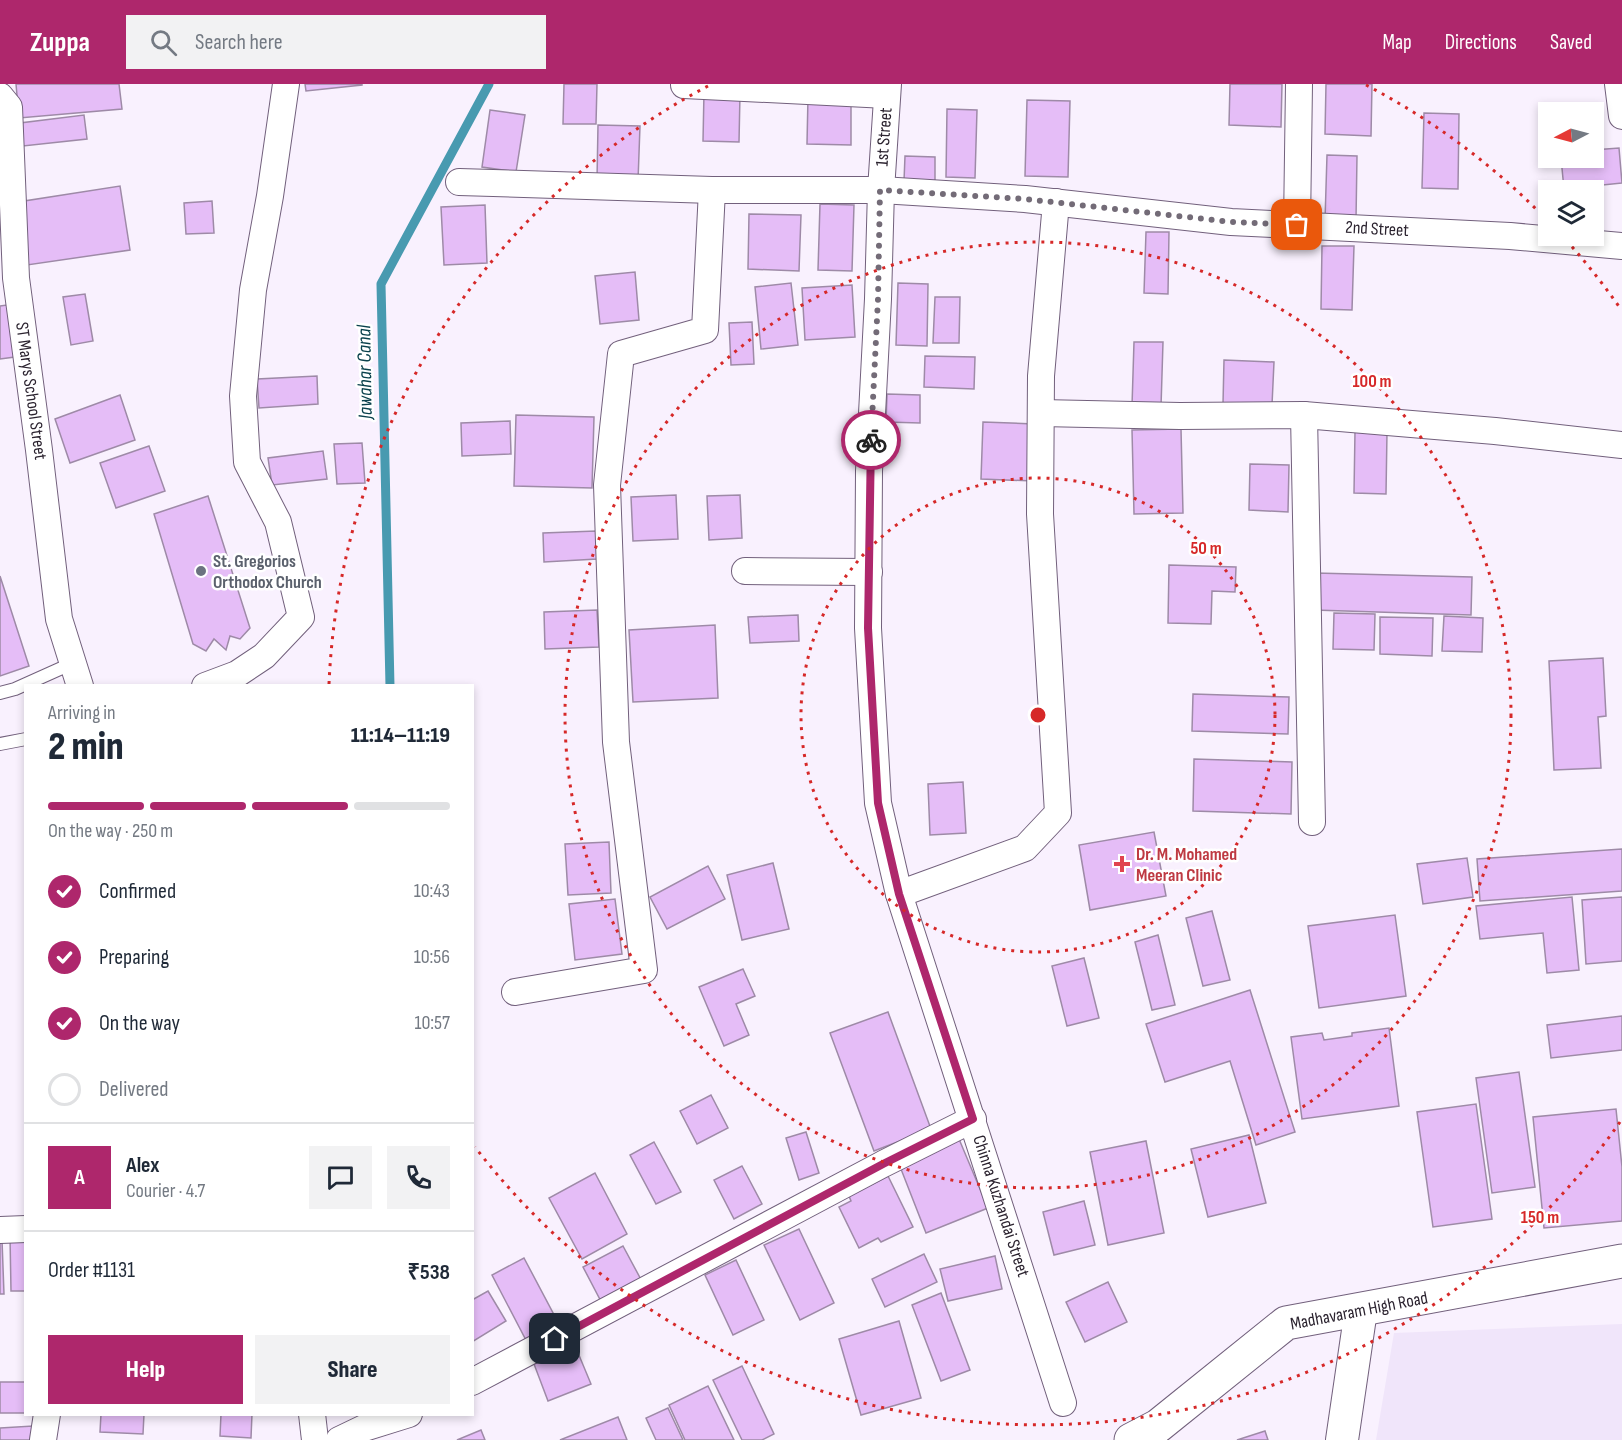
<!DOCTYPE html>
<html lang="en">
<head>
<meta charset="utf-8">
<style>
	:root { --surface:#fff; --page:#f2f2f3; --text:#1f2937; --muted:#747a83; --line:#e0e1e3; --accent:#ae276c }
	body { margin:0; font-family:"Sofia Sans Condensed",sans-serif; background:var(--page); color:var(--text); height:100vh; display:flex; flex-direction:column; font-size:22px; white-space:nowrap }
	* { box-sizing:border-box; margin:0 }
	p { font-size:20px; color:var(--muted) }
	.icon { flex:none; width:33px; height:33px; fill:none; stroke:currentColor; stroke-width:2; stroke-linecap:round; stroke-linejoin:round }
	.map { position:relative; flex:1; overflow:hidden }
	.details { position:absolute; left:24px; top:600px; width:450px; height:732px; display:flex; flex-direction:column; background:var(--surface); border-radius:0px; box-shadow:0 3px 9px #0003 }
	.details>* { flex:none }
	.needle { width:39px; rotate:264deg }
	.controls { position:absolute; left:1538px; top:18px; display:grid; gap:12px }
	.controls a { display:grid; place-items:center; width:66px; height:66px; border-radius:0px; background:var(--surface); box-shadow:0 3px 9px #0003; font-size:30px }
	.pin { position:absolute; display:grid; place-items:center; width:51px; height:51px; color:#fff; margin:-26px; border-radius:12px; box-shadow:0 3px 9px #0006 }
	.courier { position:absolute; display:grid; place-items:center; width:60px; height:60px; margin:-30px; border:4px solid #ae276c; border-radius:50%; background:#fff; color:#222; box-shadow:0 2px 8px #0007 }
	.head em { font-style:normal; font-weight:800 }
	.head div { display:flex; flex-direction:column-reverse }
	.head { display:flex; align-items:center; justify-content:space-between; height:102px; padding:0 24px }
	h1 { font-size:39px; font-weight:800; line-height:45px }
	.bar { display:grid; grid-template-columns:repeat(4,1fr); gap:9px 6px; align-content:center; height:72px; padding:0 24px }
	.bar i { height:8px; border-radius:4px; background:var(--line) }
	.bar .on { background:var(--accent) }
	.bar p { grid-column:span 4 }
	.line { display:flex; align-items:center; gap:15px; padding:0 24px; border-top:2px solid var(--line) }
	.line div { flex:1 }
	.round { display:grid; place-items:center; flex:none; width:63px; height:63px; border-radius:0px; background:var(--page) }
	ol { padding:0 24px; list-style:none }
	li { display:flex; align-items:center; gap:18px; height:66px }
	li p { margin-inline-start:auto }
	li .icon { padding:6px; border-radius:50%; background:var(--accent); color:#fff; stroke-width:4 }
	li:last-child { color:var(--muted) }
	li i { width:33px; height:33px; border:3px solid var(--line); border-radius:50% }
	.action { display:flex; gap:12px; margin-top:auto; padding:12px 24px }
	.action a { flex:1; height:69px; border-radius:0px; background:var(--accent); color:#fff; font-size:24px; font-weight:800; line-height:69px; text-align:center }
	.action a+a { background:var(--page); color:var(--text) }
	header { display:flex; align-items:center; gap:36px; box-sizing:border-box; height:84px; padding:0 30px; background:var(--accent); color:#fff }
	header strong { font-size:28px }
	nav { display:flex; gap:33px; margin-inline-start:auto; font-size:21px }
	.search { width:420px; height:54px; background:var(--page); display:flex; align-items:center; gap:15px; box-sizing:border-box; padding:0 21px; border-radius:0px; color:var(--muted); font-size:22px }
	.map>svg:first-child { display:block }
	.education { fill:#f0e5fa }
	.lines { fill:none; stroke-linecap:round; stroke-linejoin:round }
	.stream { stroke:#489ab0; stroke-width:9 }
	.building { fill:#e5bdf7; stroke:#9e8aa7; stroke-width:1.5 }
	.service-casing { stroke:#72607c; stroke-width:14 }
	.minor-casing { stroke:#72607c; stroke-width:28 }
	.tertiary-casing { stroke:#72607c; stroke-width:34 }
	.primary-casing { stroke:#72607c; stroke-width:35 }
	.service { stroke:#fff; stroke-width:12 }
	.minor { stroke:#fff; stroke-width:26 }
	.tertiary { stroke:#fff; stroke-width:32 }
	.primary { stroke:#fff; stroke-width:33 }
	.done { stroke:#736b77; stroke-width:6; stroke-dasharray:0 10.8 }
	.route { stroke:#ae276c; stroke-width:8 }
	.ring { fill:none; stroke:#d62828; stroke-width:3; stroke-dasharray:3 6 }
	.worship-dot { fill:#6b7280; stroke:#fff; stroke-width:2 }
	.health-dot { fill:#e0444e; stroke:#fff; stroke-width:2 }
	.labels { text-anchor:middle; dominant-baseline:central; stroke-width:5; stroke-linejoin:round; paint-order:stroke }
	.street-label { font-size:18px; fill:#2b232f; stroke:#fff }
	.worship-label { font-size:18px; font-weight:bold; fill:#5b616d; stroke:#fff; text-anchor:start }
	.health-label { font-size:18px; font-weight:bold; fill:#be3a42; stroke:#fff; text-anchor:start }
	.water-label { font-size:20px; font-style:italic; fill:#0a414c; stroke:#fff }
	.centre { fill:#d62828; stroke:#fff; stroke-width:3 }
	.ring-label { font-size:18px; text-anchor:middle; font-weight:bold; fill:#d62828; stroke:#fff; stroke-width:5; stroke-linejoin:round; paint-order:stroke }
</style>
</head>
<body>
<header>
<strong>Zuppa</strong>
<div class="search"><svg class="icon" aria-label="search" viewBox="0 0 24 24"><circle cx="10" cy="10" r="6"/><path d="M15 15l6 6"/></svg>Search here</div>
<nav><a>Map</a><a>Directions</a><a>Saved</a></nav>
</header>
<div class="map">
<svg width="1622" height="1356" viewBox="0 0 1622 1356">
	<rect width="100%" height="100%" fill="#f9f1fe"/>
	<path class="education" d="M1622,1240V1356H1376L1394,1249Z"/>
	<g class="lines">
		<path class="stream" d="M390,602L381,200L489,0"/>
	</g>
	<g class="building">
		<path d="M16,0H119L122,25L19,34Z"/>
		<path d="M305,0H362V1L306,7Z"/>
		<path d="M564,0H597L596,40H563Z"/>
		<path d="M1230,0H1282L1281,43L1229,41Z"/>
		<path d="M1326,0H1372L1371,52L1325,50Z"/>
		<path d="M704,8L740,10L739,58L703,57Z"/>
		<path d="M808,13L851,15V61L807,60Z"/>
		<path d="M1027,16L1070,17L1068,93L1025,92Z"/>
		<path d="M947,25L977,26L975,94L946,93Z"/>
		<path d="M490,26L525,31L516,88L482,83Z"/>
		<path d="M1424,29L1459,30L1458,105L1422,104Z"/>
		<path d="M84,31L87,55L23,62L20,39Z"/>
		<path d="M598,41L640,42L638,97L597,96Z"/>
		<path d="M1619,64L1622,99L1564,105L1561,74H1593V66Z"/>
		<path d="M1327,71L1357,72L1356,136H1325Z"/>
		<path d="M905,72L935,73V98L904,97Z"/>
		<path d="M120,102L130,166L27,181L18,118Z"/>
		<path d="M212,117L214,149L186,150L184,119Z"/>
		<path d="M820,120L854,121L852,187L818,186Z"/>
		<path d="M485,121L487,179L444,181L441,123Z"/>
		<path d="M749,130L801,131L799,187L748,185Z"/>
		<path d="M1146,148H1169L1168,210L1144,209Z"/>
		<path d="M1322,162H1354L1352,226L1321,225Z"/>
		<path d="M635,188L639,236L600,240L595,192Z"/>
		<path d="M791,199L798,261L761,265L755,203Z"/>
		<path d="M898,199L928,200L927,262L896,261Z"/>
		<path d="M852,201L855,253L805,256L802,204Z"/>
		<path d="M85,210L93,257L71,261L63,213Z"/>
		<path d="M935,213H960L959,259H933Z"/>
		<path d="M14,220L22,272L0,275V222Z"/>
		<path d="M752,238L754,280L731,281L729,239Z"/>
		<path d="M1134,258H1163L1161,323L1132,322Z"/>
		<path d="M925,272L975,273L974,305L924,303Z"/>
		<path d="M1224,276L1274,278L1272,321L1223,320Z"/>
		<path d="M317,292L318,320L259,324L257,295Z"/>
		<path d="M887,310L920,311V339L886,338Z"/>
		<path d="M120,311L135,356L70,379L55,335Z"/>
		<path d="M516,331L594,333L592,404L514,402Z"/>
		<path d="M510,337L511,370L462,372L461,339Z"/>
		<path d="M983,338L1034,340L1033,397L981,395Z"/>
		<path d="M1181,345L1183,429L1134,430L1132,346Z"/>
		<path d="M1355,347L1387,348L1386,410L1354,409Z"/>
		<path d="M362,359L365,399L337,400L334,360Z"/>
		<path d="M149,362L165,407L116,424L100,379Z"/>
		<path d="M323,367L327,395L272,401L268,374Z"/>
		<path d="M1250,380L1289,381L1288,428L1249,426Z"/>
		<path d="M676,411L678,455L633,457L631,413Z"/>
		<path d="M740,411L742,454L709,456L707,412Z"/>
		<path d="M208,412L250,544L240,555L230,552L226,566L214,555L206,567L193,560L154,430Z"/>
		<path d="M596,447L597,475L544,478L543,449Z"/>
		<path d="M1169,481L1236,483L1235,508L1212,507L1211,540L1168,539Z"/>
		<path d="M1315,489L1472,493L1471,531L1314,526Z"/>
		<path d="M0,492L29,582L0,592Z"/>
		<path d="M597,526L599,563L545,565L544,528Z"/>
		<path d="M1334,529L1375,530L1374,566L1333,565Z"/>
		<path d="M798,531L799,557L750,559L748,533Z"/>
		<path d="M1444,532L1483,534L1482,568L1442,567Z"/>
		<path d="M1380,533L1433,534L1432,572L1380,570Z"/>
		<path d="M715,541L718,614L633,618L629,546Z"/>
		<path d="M1603,574L1606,632L1598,633L1601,684L1554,686L1549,577Z"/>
		<path d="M1193,610L1289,613L1288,650L1192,647Z"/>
		<path d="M1194,675L1292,678L1291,730L1193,727Z"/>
		<path d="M963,698L966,749L930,751L928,700Z"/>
		<path d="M1154,748L1166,812L1090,826L1079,761Z"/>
		<path d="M609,758L611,809L568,811L565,760Z"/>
		<path d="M1622,765V807L1480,817L1477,775Z"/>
		<path d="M1467,774L1473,813L1423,820L1417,780Z"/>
		<path d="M773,779L789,845L742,856L727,791Z"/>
		<path d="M708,782L725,815L667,845L650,813Z"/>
		<path d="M1572,813L1579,886L1547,889L1543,849L1480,855L1476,822Z"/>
		<path d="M1622,813V877L1586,880L1582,816Z"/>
		<path d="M615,815L622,870L575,876L569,820Z"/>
		<path d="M1212,827L1230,896L1203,902L1186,834Z"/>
		<path d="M1395,831L1406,912L1319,924L1308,842Z"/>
		<path d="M1158,851L1175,921L1152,926L1135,858Z"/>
		<path d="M1084,874L1099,934L1067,942L1052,882Z"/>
		<path d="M743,885L755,912L736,920L749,951L724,962L699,903Z"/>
		<path d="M1250,906L1295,1048L1256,1061L1230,977L1165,998L1146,940Z"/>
		<path d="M888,928L931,1045L874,1067L830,949Z"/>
		<path d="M1622,932V966L1551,974L1547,941Z"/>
		<path d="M1389,944L1399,1022L1302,1035L1291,953L1322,949L1324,956L1352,952V949Z"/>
		<path d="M1519,988L1535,1103L1492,1109L1476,994Z"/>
		<path d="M711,1011L728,1044L697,1060L680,1027Z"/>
		<path d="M1476,1020L1492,1135L1433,1143L1417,1028Z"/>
		<path d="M1616,1025L1622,1083V1137L1544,1144L1533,1033Z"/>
		<path d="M806,1048L819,1089L799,1096L786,1054Z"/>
		<path d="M1249,1051L1266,1119L1208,1133L1191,1065Z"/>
		<path d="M959,1055L988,1124L926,1149L899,1080Z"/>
		<path d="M1146,1057L1164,1149L1108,1161L1090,1068Z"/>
		<path d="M654,1058L681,1108L656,1120L630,1071Z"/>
		<path d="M742,1082L762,1120L734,1135L714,1096Z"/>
		<path d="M595,1089L627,1150L582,1175L549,1114Z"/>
		<path d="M888,1092L913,1143L881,1158L878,1154L859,1164L839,1123L851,1117L849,1112Z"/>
		<path d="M1084,1117L1095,1161L1054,1171L1043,1128Z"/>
		<path d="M799,1145L834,1219L800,1236L764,1161Z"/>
		<path d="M26,1151V1207H11L10,1152Z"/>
		<path d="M0,1156H2L4,1210H0Z"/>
		<path d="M623,1162L645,1203L605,1225L583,1183Z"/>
		<path d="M924,1170L937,1198L885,1223L872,1195Z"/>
		<path d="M995,1172L1002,1205L948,1217L940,1185Z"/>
		<path d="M524,1174L561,1244L528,1260L492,1191Z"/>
		<path d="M736,1176L764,1236L733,1251L705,1191Z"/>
		<path d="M1108,1198L1127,1238L1085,1258L1066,1218Z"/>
		<path d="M488,1207L506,1237L472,1258V1216Z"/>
		<path d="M941,1209L970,1286L941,1297L912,1221Z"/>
		<path d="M899,1237L921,1314L861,1331L839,1255Z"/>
		<path d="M576,1264L591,1300L548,1317L534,1280Z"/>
		<path d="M742,1282L774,1350L762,1356H742L713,1296Z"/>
		<rect x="0" y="1298" width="26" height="31"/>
		<path d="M708,1302L734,1356H685L669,1321Z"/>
		<path d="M668,1324L683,1356H656L646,1334Z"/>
		<path d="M101,1330H144L143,1350L100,1348Z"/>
		<path d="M221,1330H252L251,1354L220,1352Z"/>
		<path d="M618,1333L627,1356H560Z"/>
		<path d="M33,1342L34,1356H0V1344Z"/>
		<path d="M481,1346L485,1356H457Z"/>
		<path d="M1265,1347L1268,1356H1237Z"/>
	</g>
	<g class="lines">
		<defs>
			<g id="service">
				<path d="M0,609L15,605L73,579"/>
				<path d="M0,660L26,655"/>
			</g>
			<g id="minor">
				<path d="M888,0L881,106L878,215L869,387L868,544L878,719L899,810L1063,1319"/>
				<path d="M1618,0L1622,32"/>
				<path d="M684,1L887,11"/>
				<path d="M0,12L9,23L16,194L39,366L59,535L80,602"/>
				<path d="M459,98L712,106H881L1025,115L1231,138L1510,152L1622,162"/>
				<path d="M1297,141L1299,0"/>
				<path d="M1041,329L1180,332L1304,331L1495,347L1622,361"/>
				<path d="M1304,331L1312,738"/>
				<path d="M745,487L869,488"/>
				<path d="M205,602L237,590L264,572L301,533L278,438L247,378L243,312L253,206L270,112L286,0"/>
				<path d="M899,810L1025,764L1058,729L1040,430L1041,292L1056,118"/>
				<path d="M515,908L644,886L616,658L607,401L621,270L705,246L712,106"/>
				<path d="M0,1146L26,1145"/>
				<path d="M472,1298L883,1080L973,1035"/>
				<path d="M312,1330L315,1356"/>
				<path d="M43,1356L47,1330"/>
				<path d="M339,1356L364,1344L409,1330"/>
			</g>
			<path id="tertiary" d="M1342,1356L1361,1226"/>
			<path id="primary" d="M1131,1356L1158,1342L1286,1239L1622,1177"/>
		</defs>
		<use href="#service" class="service-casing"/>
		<use href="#minor" class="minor-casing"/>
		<use href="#tertiary" class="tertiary-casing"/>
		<use href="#primary" class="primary-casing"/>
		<use href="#service" class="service"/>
		<use href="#minor" class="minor"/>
		<use href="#tertiary" class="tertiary"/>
		<use href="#primary" class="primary"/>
	</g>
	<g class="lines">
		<path class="done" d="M871,356L878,215L880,106L1025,115L1232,138L1297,141"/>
		<path class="route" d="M555,1255L883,1080L973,1035L899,810L878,719L868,544L871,356"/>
	</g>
	<g class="ring">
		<circle cx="1038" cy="631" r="237"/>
		<circle cx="1038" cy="631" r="473"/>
		<path d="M1620 1038A710 710 0 0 1 475 1063M329 600A710 710 0 0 1 710 1M1366 1A710 710 0 0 1 1544 133M1566 156A710 710 0 0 1 1620 224"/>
	</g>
	<circle class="worship-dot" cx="201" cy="487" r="6"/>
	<path class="health-dot" d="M1119 771h6v6h6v6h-6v6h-6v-6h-6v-6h6z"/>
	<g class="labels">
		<g class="street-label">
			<text transform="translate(884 53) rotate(-86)">1st Street</text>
			<text transform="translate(1377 145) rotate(3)">2nd Street</text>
			<text transform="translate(31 307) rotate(82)">ST Marys School Street</text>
			<text transform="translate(1001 1122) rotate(72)">Chinna Kuzhandai Street</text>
			<text transform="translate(1359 1227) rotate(-11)">Madhavaram High Road</text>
		</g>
		<g class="worship-label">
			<text x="213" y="477">St. Gregorios<tspan x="213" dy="21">Orthodox Church</tspan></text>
		</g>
		<g class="health-label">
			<text x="1136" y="770">Dr. M. Mohamed<tspan x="1136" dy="21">Meeran Clinic</tspan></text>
		</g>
		<g class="water-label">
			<text transform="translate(365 288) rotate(-91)">Jawahar Canal</text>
		</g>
	</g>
	<circle cx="1038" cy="631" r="9" class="centre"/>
	<g class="ring-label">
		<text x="1372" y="303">100 m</text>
		<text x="1206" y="470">50 m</text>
		<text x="1540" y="1139">150 m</text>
	</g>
</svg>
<div class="controls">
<a><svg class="needle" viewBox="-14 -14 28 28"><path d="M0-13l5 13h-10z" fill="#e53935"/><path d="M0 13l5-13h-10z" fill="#747a83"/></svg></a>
<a><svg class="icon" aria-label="layers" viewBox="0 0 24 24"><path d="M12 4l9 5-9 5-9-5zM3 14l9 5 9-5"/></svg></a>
</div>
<div class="pin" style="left:1297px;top:141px;background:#ea580c"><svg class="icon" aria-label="bag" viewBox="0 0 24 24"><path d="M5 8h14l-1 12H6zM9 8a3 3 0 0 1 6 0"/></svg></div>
<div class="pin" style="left:555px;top:1255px;background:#1f2937"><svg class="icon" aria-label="home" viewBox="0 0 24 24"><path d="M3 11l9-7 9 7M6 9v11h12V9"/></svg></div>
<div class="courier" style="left:871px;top:356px"><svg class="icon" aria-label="bike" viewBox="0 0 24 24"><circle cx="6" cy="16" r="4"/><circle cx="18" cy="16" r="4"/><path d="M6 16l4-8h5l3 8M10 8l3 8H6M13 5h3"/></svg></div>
<section class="details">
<div class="head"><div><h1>2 min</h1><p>Arriving in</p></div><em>11:14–11:19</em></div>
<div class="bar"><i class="on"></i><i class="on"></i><i class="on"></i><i></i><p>On the way · 250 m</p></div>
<ol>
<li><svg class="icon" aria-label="check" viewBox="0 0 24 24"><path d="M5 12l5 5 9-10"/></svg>Confirmed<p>10:43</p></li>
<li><svg class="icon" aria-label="check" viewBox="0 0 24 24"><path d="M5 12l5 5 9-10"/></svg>Preparing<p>10:56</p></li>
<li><svg class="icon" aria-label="check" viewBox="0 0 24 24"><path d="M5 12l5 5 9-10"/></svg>On the way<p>10:57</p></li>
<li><i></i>Delivered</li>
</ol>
<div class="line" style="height:108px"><b class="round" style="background:var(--accent);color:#fff">A</b><div><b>Alex</b><p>Courier · 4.7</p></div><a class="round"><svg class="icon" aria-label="chat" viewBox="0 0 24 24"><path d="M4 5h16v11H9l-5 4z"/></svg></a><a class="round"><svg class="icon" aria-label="phone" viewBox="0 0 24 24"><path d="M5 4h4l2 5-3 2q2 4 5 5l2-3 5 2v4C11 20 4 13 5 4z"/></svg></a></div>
<div class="line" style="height:78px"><div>Order #1131</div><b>₹538</b></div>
<div class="action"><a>Help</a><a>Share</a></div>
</section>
</div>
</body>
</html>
